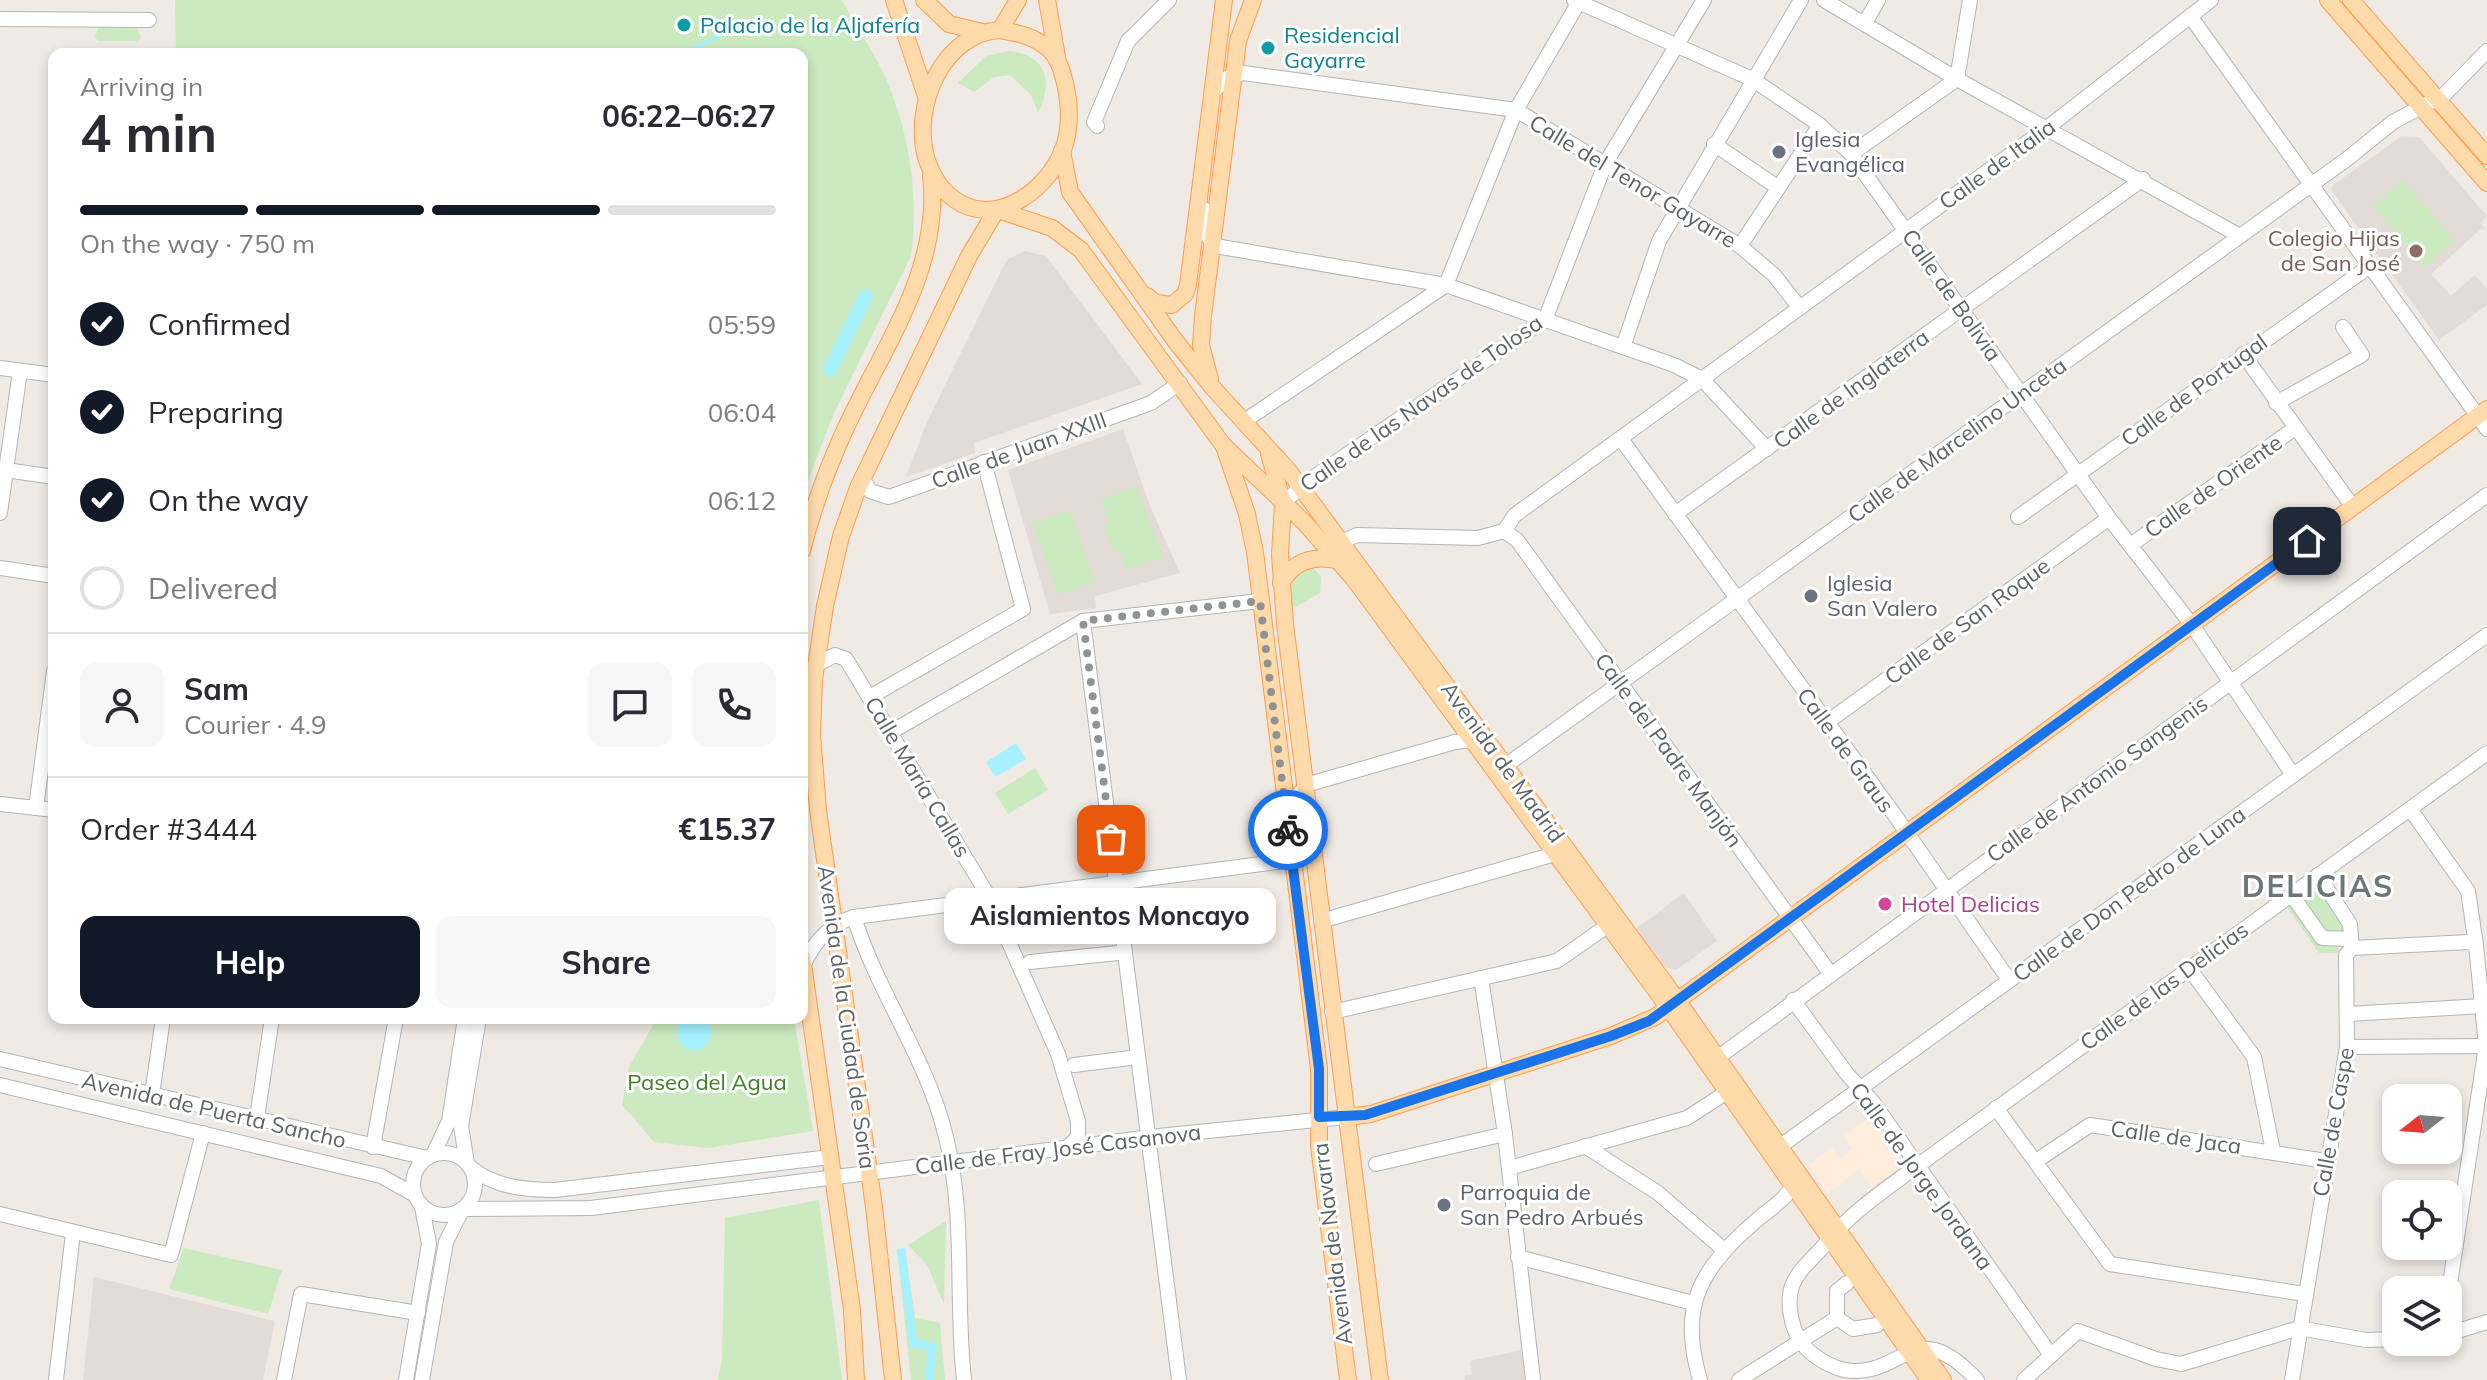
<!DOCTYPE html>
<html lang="en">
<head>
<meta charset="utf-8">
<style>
	:root { --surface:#fff; --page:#f7f7f7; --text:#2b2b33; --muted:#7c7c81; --line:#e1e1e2; --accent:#111827 }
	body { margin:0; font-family:Mulish,sans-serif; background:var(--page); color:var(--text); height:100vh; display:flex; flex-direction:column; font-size:30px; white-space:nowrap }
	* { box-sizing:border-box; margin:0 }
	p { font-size:26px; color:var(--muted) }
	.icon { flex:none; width:44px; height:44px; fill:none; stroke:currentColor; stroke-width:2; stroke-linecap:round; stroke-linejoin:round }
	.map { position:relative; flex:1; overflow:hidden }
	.details { position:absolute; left:48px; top:48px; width:760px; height:976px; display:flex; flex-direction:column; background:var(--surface); border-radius:16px; box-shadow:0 4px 12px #0003 }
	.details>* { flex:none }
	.needle { width:52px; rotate:253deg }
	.fabs { position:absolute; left:2382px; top:1084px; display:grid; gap:16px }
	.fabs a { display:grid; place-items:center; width:80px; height:80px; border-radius:16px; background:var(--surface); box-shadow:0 4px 12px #0003; font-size:40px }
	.pin { position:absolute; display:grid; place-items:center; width:68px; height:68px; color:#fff; margin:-34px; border-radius:16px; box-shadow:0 4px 12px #0006 }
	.courier { position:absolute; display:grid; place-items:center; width:80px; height:80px; margin:-40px; border:6px solid #1a73e8; border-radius:50%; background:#fff; color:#222; box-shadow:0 2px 10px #0007 }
	.bubble { position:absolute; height:56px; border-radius:16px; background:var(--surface); box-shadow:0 4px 12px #0003; font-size:26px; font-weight:700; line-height:56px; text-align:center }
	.head em { font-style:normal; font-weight:700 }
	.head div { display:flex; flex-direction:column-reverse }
	.head { display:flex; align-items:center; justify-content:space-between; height:136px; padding:0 32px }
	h1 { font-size:52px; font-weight:700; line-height:60px }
	.bar { display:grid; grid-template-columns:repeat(4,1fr); gap:12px 8px; align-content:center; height:96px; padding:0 32px }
	.bar i { height:10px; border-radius:6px; background:var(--line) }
	.bar .current { background:var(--accent) }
	.bar p { grid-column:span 4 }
	.line { display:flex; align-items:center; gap:20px; padding:0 32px; border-top:2px solid var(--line) }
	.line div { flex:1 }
	.round { display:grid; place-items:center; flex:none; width:84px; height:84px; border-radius:16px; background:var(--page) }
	ol { padding:0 32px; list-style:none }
	li { display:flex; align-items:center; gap:24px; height:88px }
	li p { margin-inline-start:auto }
	li .icon { padding:8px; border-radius:50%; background:var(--accent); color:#fff; stroke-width:4 }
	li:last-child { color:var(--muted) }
	li i { width:44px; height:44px; border:4px solid var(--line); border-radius:50% }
	.cta { display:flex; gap:16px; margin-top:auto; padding:16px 32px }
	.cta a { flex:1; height:92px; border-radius:16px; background:var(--accent); color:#fff; font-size:32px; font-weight:700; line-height:92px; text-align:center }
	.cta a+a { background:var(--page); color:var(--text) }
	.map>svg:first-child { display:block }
	.commercial { fill:#ffecdb }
	.education { fill:#e3dbd5 }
	.green { fill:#cbeabf }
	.water { fill:#a6f1ff }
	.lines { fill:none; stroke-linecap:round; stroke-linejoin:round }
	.stream { stroke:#a6f1ff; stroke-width:4 }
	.canal { stroke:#a6f1ff; stroke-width:14 }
	.minor-casing { stroke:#b0b6b9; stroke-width:16 }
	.major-casing { stroke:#ff9c4f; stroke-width:18 }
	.minor { stroke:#fff; stroke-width:14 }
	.major { stroke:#ffdaab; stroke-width:16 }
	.done { stroke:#909393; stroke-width:8; stroke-dasharray:0 14.4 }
	.route { stroke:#1a73e8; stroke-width:10 }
	.culture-dot { fill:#0f9aa8; stroke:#fff; stroke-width:3 }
	.worship-dot { fill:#6b7280; stroke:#fff; stroke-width:3 }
	.education-dot { fill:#8d6e63; stroke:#fff; stroke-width:3 }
	.hotel-dot { fill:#d1479c; stroke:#fff; stroke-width:3 }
	.labels { text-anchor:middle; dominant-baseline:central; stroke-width:6; stroke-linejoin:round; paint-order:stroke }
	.culture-label { font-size:22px; fill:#0d838f; stroke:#fff; text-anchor:start }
	.worship-label { font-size:22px; fill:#5b616d; stroke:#fff; text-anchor:start }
	.street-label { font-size:22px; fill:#5c6467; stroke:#fff }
	.education-label { font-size:22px; fill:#785e54; stroke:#fff; text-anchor:end }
	.hotel-label { font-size:22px; fill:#b23c85; stroke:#fff; text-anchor:start }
	.park-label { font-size:22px; fill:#3e802a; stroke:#fff }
	.district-label { font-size:30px; font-weight:bold; letter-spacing:2px; fill:#6d7679; stroke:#fff }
</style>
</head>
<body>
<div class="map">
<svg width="2487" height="1380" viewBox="0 0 2487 1380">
	<rect width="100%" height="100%" fill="#f0eae4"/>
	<path class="commercial" d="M1869,1118L1903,1165L1872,1187L1859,1170L1828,1193L1808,1165L1832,1148L1840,1158L1852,1149L1843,1136Z"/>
	<g class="education">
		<path d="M2402,136L2419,137L2487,216L2480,223L2486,230L2481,229L2431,274L2451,296L2475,275L2487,289V305L2439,340L2332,191V186Z"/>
		<path d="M1025,251L1046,256L1142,384L974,443L975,453L906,477L927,422L1003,267L1008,259Z"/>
		<path d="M1123,429L1150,506L1180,573L1095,596L1096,608L1050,614L1008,470Z"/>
		<path d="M1684,893L1717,941L1676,970L1665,967L1636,929Z"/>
		<path d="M94,1277L275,1321L263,1380H83Z"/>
		<path d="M1521,1350L1525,1380H1465L1464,1376L1472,1375L1470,1361Z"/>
	</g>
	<g class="green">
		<path d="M175,0H842C856,27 875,53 887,81C910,136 919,197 911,256L833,415L802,497V54H152L176,53Z"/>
		<path d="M98,27H137L141,38L137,41H98L95,37Z"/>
		<path d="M1009,51C1048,55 1053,83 1038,113L1032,96L1010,75L994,77L974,92L958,83L986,56Z"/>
		<path d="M2403,180L2454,241L2424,267L2373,206Z"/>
		<path d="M1136,486L1163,557L1127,570L1119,549L1113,550L1104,525L1109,522L1101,499Z"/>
		<path d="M1070,510L1095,583L1058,595L1033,523Z"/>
		<path d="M1311,565L1321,577L1320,593L1290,610C1289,587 1290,576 1311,565Z"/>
		<path d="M1035,768L1048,790L1008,814L995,793Z"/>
		<path d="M2318,875L2350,924L2339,939L2338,953H2319L2287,907Z"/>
		<path d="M657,1018H794L813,1131L709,1148L654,1142L622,1105L629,1067Z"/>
		<path d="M819,1200L842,1380H718L722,1359L725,1218Z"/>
		<path d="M946,1221L944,1304L927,1265L908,1245Z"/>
		<path d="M184,1248L282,1270L268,1314L169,1289Z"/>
		<path d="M905,1248L915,1318L940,1323L945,1380H911L897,1249Z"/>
	</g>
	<g class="water">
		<path d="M1016,743L1026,759L995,777L986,762Z"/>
		<circle cx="694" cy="1033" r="17"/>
		<path d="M905,1248L917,1339L937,1344L933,1380H925L928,1350L910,1347L897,1249Z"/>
	</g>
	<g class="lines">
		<path class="stream" d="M686,51L722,35"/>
		<path class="canal" d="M830,370L866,296"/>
		<defs>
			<g id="minor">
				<path d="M1574,0L1752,79L1820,125L1851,154L2109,518L2192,625L2293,775"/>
				<path d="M1824,0L1957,79L2240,236"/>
				<path d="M2190,16L2487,429"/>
				<path d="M0,19L149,20"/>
				<path d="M1865,23L1878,0"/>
				<path d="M1213,93L1224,79L1243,73L1516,110L1740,246L1774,275L1799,307"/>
				<path d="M1097,126L1094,122L1128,41L1169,0"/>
				<path d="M1714,144L1777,187"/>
				<path d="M1851,154L1957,79L1970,0"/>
				<path d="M1204,209C1204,226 1203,240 1221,247L1446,285L1674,365L1702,379L1767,449"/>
				<path d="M1740,246L1820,125"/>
				<path d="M1623,347L1659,241L1801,0"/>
				<path d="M2243,354L2353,507"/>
				<path d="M0,368L54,375"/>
				<path d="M2276,403L2362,355L2343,327"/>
				<path d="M1243,422L1446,285L1516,110L1580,0"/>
				<path d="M1621,439L1894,814L2009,980"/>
				<path d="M6,470L54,477"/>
				<path d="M862,477L870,491L889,497L1151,403L1180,383"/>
				<path d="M1283,503L1308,481L1545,320L1605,164L1704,0"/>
				<path d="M0,513L20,371"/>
				<path d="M1675,514L2143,179"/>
				<path d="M2018,517L2370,266"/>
				<path d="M1504,531L1515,515L2047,128L2211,0"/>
				<path d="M1504,531L1517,540L1830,973"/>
				<path d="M1341,542L1357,535L1478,538L1504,531"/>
				<path d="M2132,544L2295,428"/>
				<path d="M0,568L54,576"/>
				<path d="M1083,621L1179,1380"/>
				<path d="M816,665L835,655L846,659L989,897L1058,1054L1078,1121V1137L1068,1147"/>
				<path d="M870,697L1023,609L984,462"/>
				<path d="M1826,723L2109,518"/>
				<path d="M891,732L1083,621L1260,601"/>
				<path d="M1503,773L1505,766L2347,159L2393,122L2444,95L2487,51"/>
				<path d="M0,804L54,810"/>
				<path d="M36,808L54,671"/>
				<path d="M2410,809L2468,891L2476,945"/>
				<path d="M1287,818L1298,795L1309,784L1455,742L1481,739"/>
				<path d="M2291,894L2322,938L2351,939"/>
				<path d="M854,917C878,994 927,1058 946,1137C966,1218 955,1298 964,1380"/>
				<path d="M1321,921L1555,854"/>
				<path d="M2352,948L2469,942L2476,945L2486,1046L2448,1297"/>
				<path d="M1030,962L1118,953"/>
				<path d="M803,966C814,942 829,924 854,917L1292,860"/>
				<path d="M2189,968L2254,1057L2273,1151"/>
				<path d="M1481,978L1505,1134L1533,1380"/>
				<path d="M1793,1000L1847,1074L1873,1102L2050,1354"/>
				<path d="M1332,1012L1557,961L1607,926"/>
				<path d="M2348,1014L2483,1006"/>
				<path d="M2347,1047L2487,1046"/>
				<path d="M0,1059L427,1158"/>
				<path d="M1709,1064L2487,495"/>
				<path d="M1074,1065L1138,1057"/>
				<path d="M0,1085L381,1176L415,1195"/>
				<path d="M152,1095L163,1018"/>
				<path d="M1996,1108L2110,1264L2305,1294"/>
				<path d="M257,1118L272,1018"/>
				<path d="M1585,1146L1658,1193L1723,1249"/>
				<path d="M373,1147L396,1018"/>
				<circle cx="444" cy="1184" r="31"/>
				<path d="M1771,1153L2487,635"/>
				<path d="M433,1155L449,1121L465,1018"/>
				<path d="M2036,1161L2090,1125L2326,1161"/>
				<path d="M467,1163L461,1126L479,1018"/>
				<path d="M1376,1164L1505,1134"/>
				<path d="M1920,1164L2487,753"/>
				<path d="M471,1168C495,1187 525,1190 555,1190L830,1157"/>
				<path d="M1509,1168L1687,1118L1727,1092"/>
				<path d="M1914,1168C1885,1190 1853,1211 1830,1239C1804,1270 1779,1279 1794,1328C1801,1350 1823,1364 1844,1370C1903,1380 1913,1311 1977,1380"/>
				<path d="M462,1209L591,1208L1159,1136L1346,1117"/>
				<path d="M0,1214L171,1255L203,1133"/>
				<path d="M1518,1257L1693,1303"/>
				<path d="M1847,1283L1837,1291V1318L1853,1329L1877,1325"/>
				<path d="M2448,1334L2487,1322"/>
				<path d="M56,1380L73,1233"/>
				<path d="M284,1380L301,1294L418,1313"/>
				<path d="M406,1380L429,1244L422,1207"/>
				<path d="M422,1380L446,1242L462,1210"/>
				<path d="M1700,1380C1678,1304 1701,1268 1758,1219C1770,1209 1786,1199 1793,1185"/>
				<path d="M1739,1380L1837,1318"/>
				<path d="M2024,1380L2078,1331L2156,1359L2181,1364L2299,1328L2366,1340L2396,1339"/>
				<path d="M2292,1380L2347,1047L2346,955L2352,948L2350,924L2318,875"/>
			</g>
			<g id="major">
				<path d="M894,0L927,99"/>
				<path d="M924,0L949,24L982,32"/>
				<path d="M1047,0L1057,57"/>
				<path d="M2328,0L2487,183"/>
				<path d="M2351,0L2487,156"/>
				<path d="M1000,30C1019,33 1036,37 1050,50C1059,59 1062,72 1065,83C1070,105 1071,128 1063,150C1048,188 1002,224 962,204C943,194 932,177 926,157C912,106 943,33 1000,30Z"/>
				<path d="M1000,30L1018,0"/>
				<path d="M1062,151L1070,192L1176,342L1213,388L1288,470L1670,990L1943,1380"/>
				<path d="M1001,211L1052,228L1081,250L1223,445L1304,522L1354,579L1668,1007L1929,1380"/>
				<path d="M1147,296L1156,303L1172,305L1185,294L1188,285L1224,0"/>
				<path d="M1210,379L1201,345L1203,316L1238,41L1253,0"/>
				<path d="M1224,446L1247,514L1255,552L1319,1069V1146L1348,1380"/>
				<path d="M1269,454L1283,503L1280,555L1285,624L1380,1380"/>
				<path d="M802,551C812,511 826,472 843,434C880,351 942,271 931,176"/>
				<path d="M1281,583C1295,559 1316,555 1340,561"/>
				<path d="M802,957L852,1310L856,1380"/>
				<path d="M1346,1117L1371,1114L1611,1036L1655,1017L2487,409"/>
				<path d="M893,1380L874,1207L818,810L812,735L814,680L825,606L841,536L858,488L969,256L996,211"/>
			</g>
		</defs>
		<use href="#minor" class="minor-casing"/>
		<use href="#major" class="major-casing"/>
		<use href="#minor" class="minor"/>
		<use href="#major" class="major"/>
	</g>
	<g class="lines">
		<path class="done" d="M1111,839L1083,621L1260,601L1288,830"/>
		<path class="route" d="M1288,830L1319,1069V1117L1365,1115L1611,1036L1649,1021L2307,541"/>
	</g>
	<g class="culture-dot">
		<circle cx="684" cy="25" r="8"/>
		<circle cx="1268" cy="48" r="8"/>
	</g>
	<g class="worship-dot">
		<circle cx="1779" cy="152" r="8"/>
		<circle cx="1811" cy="596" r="8"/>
		<circle cx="1444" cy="1205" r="8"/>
	</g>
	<circle class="education-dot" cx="2416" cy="251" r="8"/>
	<circle class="hotel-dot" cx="1885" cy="904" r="8"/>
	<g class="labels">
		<g class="culture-label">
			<text x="700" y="25">Palacio de la Aljafería</text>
			<text x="1284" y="35">Residencial<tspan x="1284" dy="25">Gayarre</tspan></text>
		</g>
		<g class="worship-label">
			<text x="1795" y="139">Iglesia<tspan x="1795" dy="25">Evangélica</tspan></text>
			<text x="1827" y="583">Iglesia<tspan x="1827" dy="25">San Valero</tspan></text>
			<text x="1460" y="1192">Parroquia de<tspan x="1460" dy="25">San Pedro Arbués</tspan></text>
		</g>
		<g class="street-label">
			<text transform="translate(1997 164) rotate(-36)">Calle de Italia</text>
			<text transform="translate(1633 181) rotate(31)">Calle del Tenor Gayarre</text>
			<text transform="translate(1952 295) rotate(55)">Calle de Bolivia</text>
			<text transform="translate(1851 389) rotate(-36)">Calle de Inglaterra</text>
			<text transform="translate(2194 390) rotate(-36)">Calle de Portugal</text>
			<text transform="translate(1421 403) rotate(-35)">Calle de las Navas de Tolosa</text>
			<text transform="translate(1957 440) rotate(-36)">Calle de Marcelino Unceta</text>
			<text transform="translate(1019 450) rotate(-20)">Calle de Juan XXIII</text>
			<text transform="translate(2213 486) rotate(-35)">Calle de Oriente</text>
			<text transform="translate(1967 621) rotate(-36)">Calle de San Roque</text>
			<text transform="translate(1669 750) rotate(54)">Calle del Padre Manjón</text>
			<text transform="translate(1846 750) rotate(54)">Calle de Graus</text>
			<text transform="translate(1503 762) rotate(54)">Avenida de Madrid</text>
			<text transform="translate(918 777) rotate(59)">Calle María Callas</text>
			<text transform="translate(2097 779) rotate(-36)">Calle de Antonio Sangenis</text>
			<text transform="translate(2129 894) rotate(-36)">Calle de Don Pedro de Luna</text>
			<text transform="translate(2164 986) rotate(-36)">Calle de las Delicias</text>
			<text transform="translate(847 1017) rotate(82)">Avenida de la Ciudad de Soria</text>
			<text transform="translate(214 1110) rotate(13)">Avenida de Puerta Sancho</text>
			<text transform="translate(2333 1122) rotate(-80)">Calle de Caspe</text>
			<text transform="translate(2176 1137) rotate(8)">Calle de Jaca</text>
			<text transform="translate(1058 1149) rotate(-7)">Calle de Fray José Casanova</text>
			<text transform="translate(1922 1176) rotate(54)">Calle de Jorge Jordana</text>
			<text transform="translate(1332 1244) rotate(-97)">Avenida de Navarra</text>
		</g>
		<g class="education-label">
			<text x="2400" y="238">Colegio Hijas<tspan x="2400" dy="25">de San José</tspan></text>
		</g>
		<g class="hotel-label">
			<text x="1901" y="904">Hotel Delicias</text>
		</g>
		<g class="park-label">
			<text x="707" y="1082">Paseo del Agua</text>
		</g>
		<g class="district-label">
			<text x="2318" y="886">DELICIAS</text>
		</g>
	</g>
</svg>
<div class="fabs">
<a><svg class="needle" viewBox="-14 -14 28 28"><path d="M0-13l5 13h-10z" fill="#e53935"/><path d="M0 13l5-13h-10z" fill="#7c7c81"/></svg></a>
<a><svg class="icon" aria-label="locate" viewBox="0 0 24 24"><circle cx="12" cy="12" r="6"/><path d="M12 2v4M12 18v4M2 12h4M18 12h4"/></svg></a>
<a><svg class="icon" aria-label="layers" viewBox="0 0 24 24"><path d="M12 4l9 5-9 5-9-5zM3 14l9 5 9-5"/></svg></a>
</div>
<div class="pin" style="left:1111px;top:839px;background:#ea580c"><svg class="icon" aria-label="bag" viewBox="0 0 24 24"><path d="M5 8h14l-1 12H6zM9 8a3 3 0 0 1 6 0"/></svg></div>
<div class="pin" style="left:2307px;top:541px;background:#1f2937"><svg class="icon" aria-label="home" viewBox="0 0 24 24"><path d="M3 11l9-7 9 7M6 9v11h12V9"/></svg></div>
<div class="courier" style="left:1288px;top:830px"><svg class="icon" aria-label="bike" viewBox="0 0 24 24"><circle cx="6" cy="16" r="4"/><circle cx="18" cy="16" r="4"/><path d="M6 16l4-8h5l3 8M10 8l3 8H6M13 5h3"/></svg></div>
<div class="bubble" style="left:944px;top:888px;width:332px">Aislamientos Moncayo</div>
<section class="details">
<div class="head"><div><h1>4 min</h1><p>Arriving in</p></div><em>06:22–06:27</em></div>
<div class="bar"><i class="current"></i><i class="current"></i><i class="current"></i><i></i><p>On the way · 750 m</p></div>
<ol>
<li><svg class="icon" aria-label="check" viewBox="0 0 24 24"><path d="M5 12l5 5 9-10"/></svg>Confirmed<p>05:59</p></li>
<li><svg class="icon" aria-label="check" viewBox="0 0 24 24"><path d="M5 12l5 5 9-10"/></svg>Preparing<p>06:04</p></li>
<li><svg class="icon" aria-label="check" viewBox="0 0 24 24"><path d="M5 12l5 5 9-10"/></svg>On the way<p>06:12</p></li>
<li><i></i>Delivered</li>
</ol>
<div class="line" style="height:144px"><a class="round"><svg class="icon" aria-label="person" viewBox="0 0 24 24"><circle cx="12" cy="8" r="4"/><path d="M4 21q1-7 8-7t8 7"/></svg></a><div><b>Sam</b><p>Courier · 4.9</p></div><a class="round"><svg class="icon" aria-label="chat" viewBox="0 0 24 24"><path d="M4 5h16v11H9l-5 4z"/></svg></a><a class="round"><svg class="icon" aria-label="phone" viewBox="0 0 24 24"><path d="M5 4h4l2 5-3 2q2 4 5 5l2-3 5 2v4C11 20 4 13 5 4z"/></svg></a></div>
<div class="line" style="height:104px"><div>Order #3444</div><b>€15.37</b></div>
<div class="cta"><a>Help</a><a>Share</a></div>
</section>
</div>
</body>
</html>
